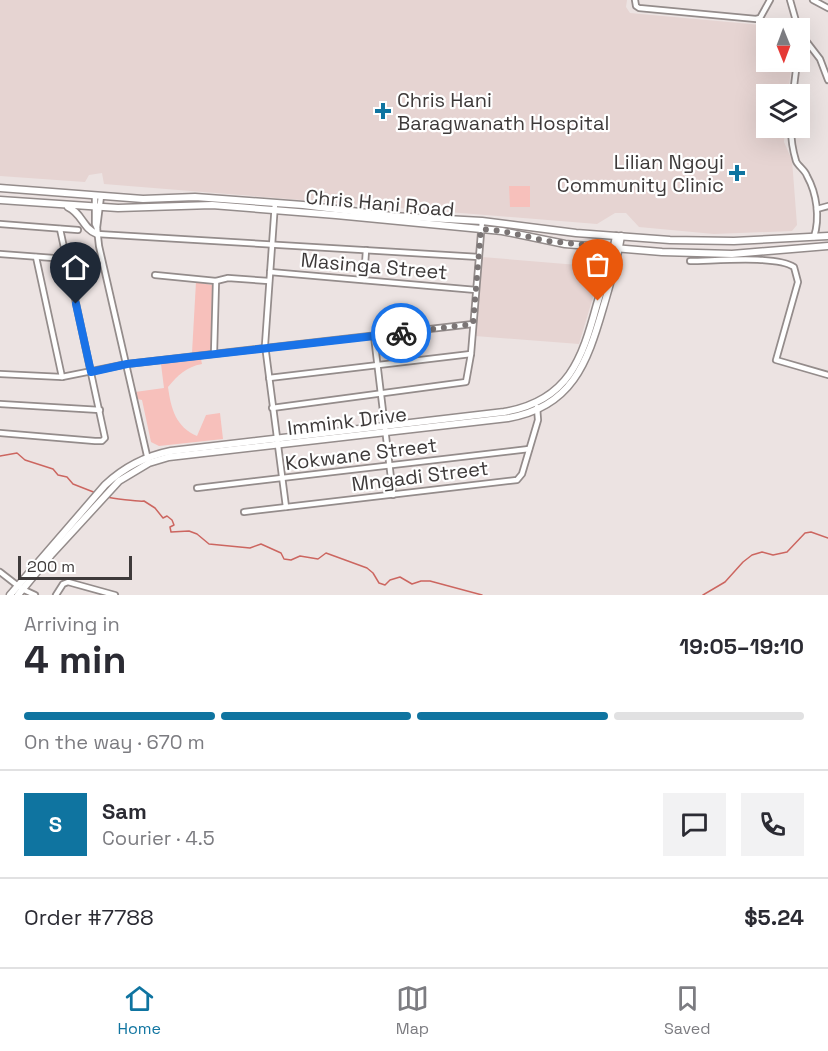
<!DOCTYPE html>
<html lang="en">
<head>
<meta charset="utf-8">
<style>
	:root { --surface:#fff; --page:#f2f2f3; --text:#2b2b33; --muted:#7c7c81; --line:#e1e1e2; --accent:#0f74a0 }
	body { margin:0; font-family:"Space Grotesk",sans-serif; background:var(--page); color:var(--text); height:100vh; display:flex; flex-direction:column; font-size:22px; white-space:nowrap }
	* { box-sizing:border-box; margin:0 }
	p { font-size:20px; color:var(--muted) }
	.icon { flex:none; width:33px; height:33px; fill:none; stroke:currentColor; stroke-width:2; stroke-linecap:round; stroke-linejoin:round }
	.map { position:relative; height:595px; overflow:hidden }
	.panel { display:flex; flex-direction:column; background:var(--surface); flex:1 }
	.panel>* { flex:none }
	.needle { width:39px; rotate:179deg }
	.fabs { position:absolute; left:756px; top:18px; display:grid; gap:12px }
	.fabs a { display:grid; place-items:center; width:54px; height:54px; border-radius:0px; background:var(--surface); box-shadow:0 6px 24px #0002; font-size:30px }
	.scale { position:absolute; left:18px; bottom:15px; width:114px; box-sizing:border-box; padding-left:6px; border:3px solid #3e3a3a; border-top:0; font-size:16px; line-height:21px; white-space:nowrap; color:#3e3a3a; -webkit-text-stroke:4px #fff; paint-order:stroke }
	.pin { position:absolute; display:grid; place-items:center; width:51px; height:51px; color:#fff; margin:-62px -26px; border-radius:50% 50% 50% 0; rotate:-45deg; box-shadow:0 0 6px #0007 }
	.pin .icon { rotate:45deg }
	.courier { position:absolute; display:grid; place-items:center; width:60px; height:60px; margin:-30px; border:4px solid #1a73e8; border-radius:50%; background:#fff; color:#222; box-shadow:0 2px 8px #0007 }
	.summary em { font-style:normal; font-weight:800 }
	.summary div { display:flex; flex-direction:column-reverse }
	.summary { display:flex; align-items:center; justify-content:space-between; height:102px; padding:0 24px }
	h1 { font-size:39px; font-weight:800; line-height:45px }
	.bar { display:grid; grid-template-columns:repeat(4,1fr); gap:9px 6px; align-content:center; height:72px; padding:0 24px }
	.bar i { height:8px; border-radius:4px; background:var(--line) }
	.bar .current { background:var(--accent) }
	.bar p { grid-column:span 4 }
	.line { display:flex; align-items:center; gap:15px; padding:0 24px; border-top:2px solid var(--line) }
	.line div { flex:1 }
	.round { display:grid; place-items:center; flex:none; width:63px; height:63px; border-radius:0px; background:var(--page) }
	.tab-bar { display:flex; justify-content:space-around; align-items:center; height:84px; border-top:2px solid var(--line); background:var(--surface); font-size:16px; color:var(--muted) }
	.tab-bar a { display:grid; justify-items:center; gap:3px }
	.tab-bar .current { color:var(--accent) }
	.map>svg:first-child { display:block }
	.built { fill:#e6d4d2 }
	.green { fill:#f7c0bb }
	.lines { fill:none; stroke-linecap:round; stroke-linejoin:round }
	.stream { stroke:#cc6660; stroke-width:1.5 }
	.street-casing { stroke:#948c8b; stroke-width:8 }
	.secondary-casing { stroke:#948c8b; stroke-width:9 }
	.street { stroke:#fff; stroke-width:4.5 }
	.secondary { stroke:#fff; stroke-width:6 }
	.done { stroke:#7b7575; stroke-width:6; stroke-dasharray:0 10.8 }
	.route { stroke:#1a73e8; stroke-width:8 }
	.poi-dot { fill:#0f74a0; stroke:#fff; stroke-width:2 }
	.labels { text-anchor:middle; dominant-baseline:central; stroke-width:4.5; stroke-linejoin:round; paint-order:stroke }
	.poi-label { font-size:20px; fill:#3e3a3a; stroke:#fff; text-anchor:start }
	.street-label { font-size:20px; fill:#3e3a3a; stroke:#fff }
</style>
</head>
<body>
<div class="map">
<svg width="828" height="595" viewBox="0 0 828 595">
	<rect width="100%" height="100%" fill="#ece3e2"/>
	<g class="built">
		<path d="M0,0H627L626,7L630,13L793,28H766V62H792L788,94H766V128H785L784,142L792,160L797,225L792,231L714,234L639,227L626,213H615L597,224L104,184L102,173L89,175L85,182L0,176Z"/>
		<path d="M482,257L602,267L579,344L475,336Z"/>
	</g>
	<g class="green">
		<path d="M530,186V207H510L509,186Z"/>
		<path d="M196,282L212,285L211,351L192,353Z"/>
		<path d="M201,359L202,364C186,367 178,375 168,387C171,409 176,427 197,436L206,415L220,413L223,439L159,446L151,442L142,400L137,399L135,392L164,388L161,364Z"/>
	</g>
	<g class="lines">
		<g class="stream">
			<path d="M0,456L17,453L25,460L53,469L58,475L67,477L73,484L96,493"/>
			<path d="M106,497C111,498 139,502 144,501L155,508L163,518L167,516L172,520L174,525L170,527L171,532L189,531L197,534L209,544L250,548L261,544L281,553L284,559L291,560L300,556L318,559L326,553L367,568L373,573L379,583L385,585L390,580L400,577L412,584L421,581H430L482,595"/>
			<path d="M703,595L725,582L743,562L752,555L762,552L773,555L787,552L805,533L811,532L828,538"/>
		</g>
		<defs>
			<g id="street">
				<path d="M635,0L636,6L639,8L756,19L760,18L770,0"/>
				<path d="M790,0L798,28"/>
				<path d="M813,0L828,8"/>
				<path d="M800,33L820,59L828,80"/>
				<path d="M793,94L797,62"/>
				<path d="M791,128C791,138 793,151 796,161C798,166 805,170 807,176C817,194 820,218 814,237"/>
				<path d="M95,196V224L97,228"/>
				<path d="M101,196L97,228L99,246L148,460"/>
				<path d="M275,203L265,345L286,507"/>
				<path d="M817,209L828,206"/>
				<path d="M0,224L78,230"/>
				<path d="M97,234L479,257"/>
				<path d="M0,254L67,259"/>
				<path d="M36,257L62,377"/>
				<path d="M690,261C714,261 776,255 794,267L798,282L776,360L828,375"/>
				<path d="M270,272L476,290"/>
				<path d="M155,275L216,281L228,278L269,281"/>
				<path d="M364,280L366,250"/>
				<path d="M374,336L393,495"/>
				<path d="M214,354L216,281"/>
				<path d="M0,374L62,377L127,364L473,324"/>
				<path d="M269,378L471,354"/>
				<path d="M0,404L100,410"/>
				<path d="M272,408L466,382L471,354L482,221"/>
				<path d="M0,433L95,441H102L105,438L60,229"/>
				<path d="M197,488L529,449"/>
				<path d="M244,512L517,480L522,474L538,420L537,407"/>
				<path d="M0,572L22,589L35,595"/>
				<path d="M56,595L63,584L68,582L115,595"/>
			</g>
			<g id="secondary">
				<path d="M0,188L143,199L195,197L303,205L392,216L482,221L576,233L670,240L734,241L828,236"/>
				<path d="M0,200L118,208L212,205L336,215L502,231L565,244L662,252L732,254L828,246"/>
				<path d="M68,207C82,213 83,229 97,234"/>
				<path d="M10,595L105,485C123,468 146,456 171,451L504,412C569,401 582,359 597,304C604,281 612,259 616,236"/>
				<path d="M18,595L51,555L119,481L149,463L169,457L508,418C572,407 587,363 603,308C610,284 617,261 621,236"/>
			</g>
		</defs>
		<use href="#street" class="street-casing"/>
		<use href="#secondary" class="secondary-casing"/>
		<use href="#street" class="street"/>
		<use href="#secondary" class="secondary"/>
	</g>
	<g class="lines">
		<path class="done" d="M401,333L473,324L481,229L502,231L547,241L596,246C618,256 603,284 598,301"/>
		<path class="route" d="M76,304L91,372L127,364L401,333"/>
	</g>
	<g class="poi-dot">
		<path d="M380 102h6v6h6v6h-6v6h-6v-6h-6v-6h6z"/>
		<path d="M734 164h6v6h6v6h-6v6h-6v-6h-6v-6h6z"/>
	</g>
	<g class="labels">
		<g class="poi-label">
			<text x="397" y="100">Chris Hani<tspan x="397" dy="23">Baragwanath Hospital</tspan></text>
			<text x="724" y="162" text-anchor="end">Lilian Ngoyi<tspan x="724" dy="23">Community Clinic</tspan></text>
		</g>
		<g class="street-label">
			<text transform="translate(380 203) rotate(5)">Chris Hani Road</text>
			<text transform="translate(374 266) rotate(5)">Masinga Street</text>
			<text transform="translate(347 421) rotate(-7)">Immink Drive</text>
			<text transform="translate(361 454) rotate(-7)">Kokwane Street</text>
			<text transform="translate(420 476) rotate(-7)">Mngadi Street</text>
		</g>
	</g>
</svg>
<div class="fabs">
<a><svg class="needle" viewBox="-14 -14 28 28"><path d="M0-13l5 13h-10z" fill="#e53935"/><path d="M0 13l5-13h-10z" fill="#7c7c81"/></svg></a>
<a><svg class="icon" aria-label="layers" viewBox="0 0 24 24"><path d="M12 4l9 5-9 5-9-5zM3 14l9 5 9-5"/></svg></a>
</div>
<div class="scale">200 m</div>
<div class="pin" style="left:598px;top:301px;background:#ea580c"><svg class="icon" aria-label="bag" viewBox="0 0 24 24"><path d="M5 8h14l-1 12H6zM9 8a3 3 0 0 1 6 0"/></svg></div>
<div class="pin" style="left:76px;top:304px;background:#1f2937"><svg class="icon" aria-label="home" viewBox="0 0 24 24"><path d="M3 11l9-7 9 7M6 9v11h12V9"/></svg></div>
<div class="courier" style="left:401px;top:333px"><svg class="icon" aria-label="bike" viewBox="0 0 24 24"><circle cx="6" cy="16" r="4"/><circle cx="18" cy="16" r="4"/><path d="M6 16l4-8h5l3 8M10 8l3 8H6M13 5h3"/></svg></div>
</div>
<section class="panel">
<div class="summary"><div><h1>4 min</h1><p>Arriving in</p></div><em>19:05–19:10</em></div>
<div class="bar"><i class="current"></i><i class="current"></i><i class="current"></i><i></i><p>On the way · 670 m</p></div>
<div class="line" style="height:108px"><b class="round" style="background:var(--accent);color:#fff">S</b><div><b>Sam</b><p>Courier · 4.5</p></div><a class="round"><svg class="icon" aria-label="chat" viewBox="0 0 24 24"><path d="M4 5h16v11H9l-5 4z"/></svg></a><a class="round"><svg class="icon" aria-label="phone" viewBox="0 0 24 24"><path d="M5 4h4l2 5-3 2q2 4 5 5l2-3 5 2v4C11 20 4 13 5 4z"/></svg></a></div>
<div class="line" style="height:78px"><div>Order #7788</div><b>$5.24</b></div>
</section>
<nav class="tab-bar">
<a class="current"><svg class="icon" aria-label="home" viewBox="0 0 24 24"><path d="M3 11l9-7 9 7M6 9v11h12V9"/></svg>Home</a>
<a><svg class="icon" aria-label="map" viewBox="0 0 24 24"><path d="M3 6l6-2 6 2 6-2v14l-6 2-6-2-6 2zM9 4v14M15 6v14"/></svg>Map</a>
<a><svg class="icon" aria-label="saved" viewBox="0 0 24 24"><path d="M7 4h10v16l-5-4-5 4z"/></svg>Saved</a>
</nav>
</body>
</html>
